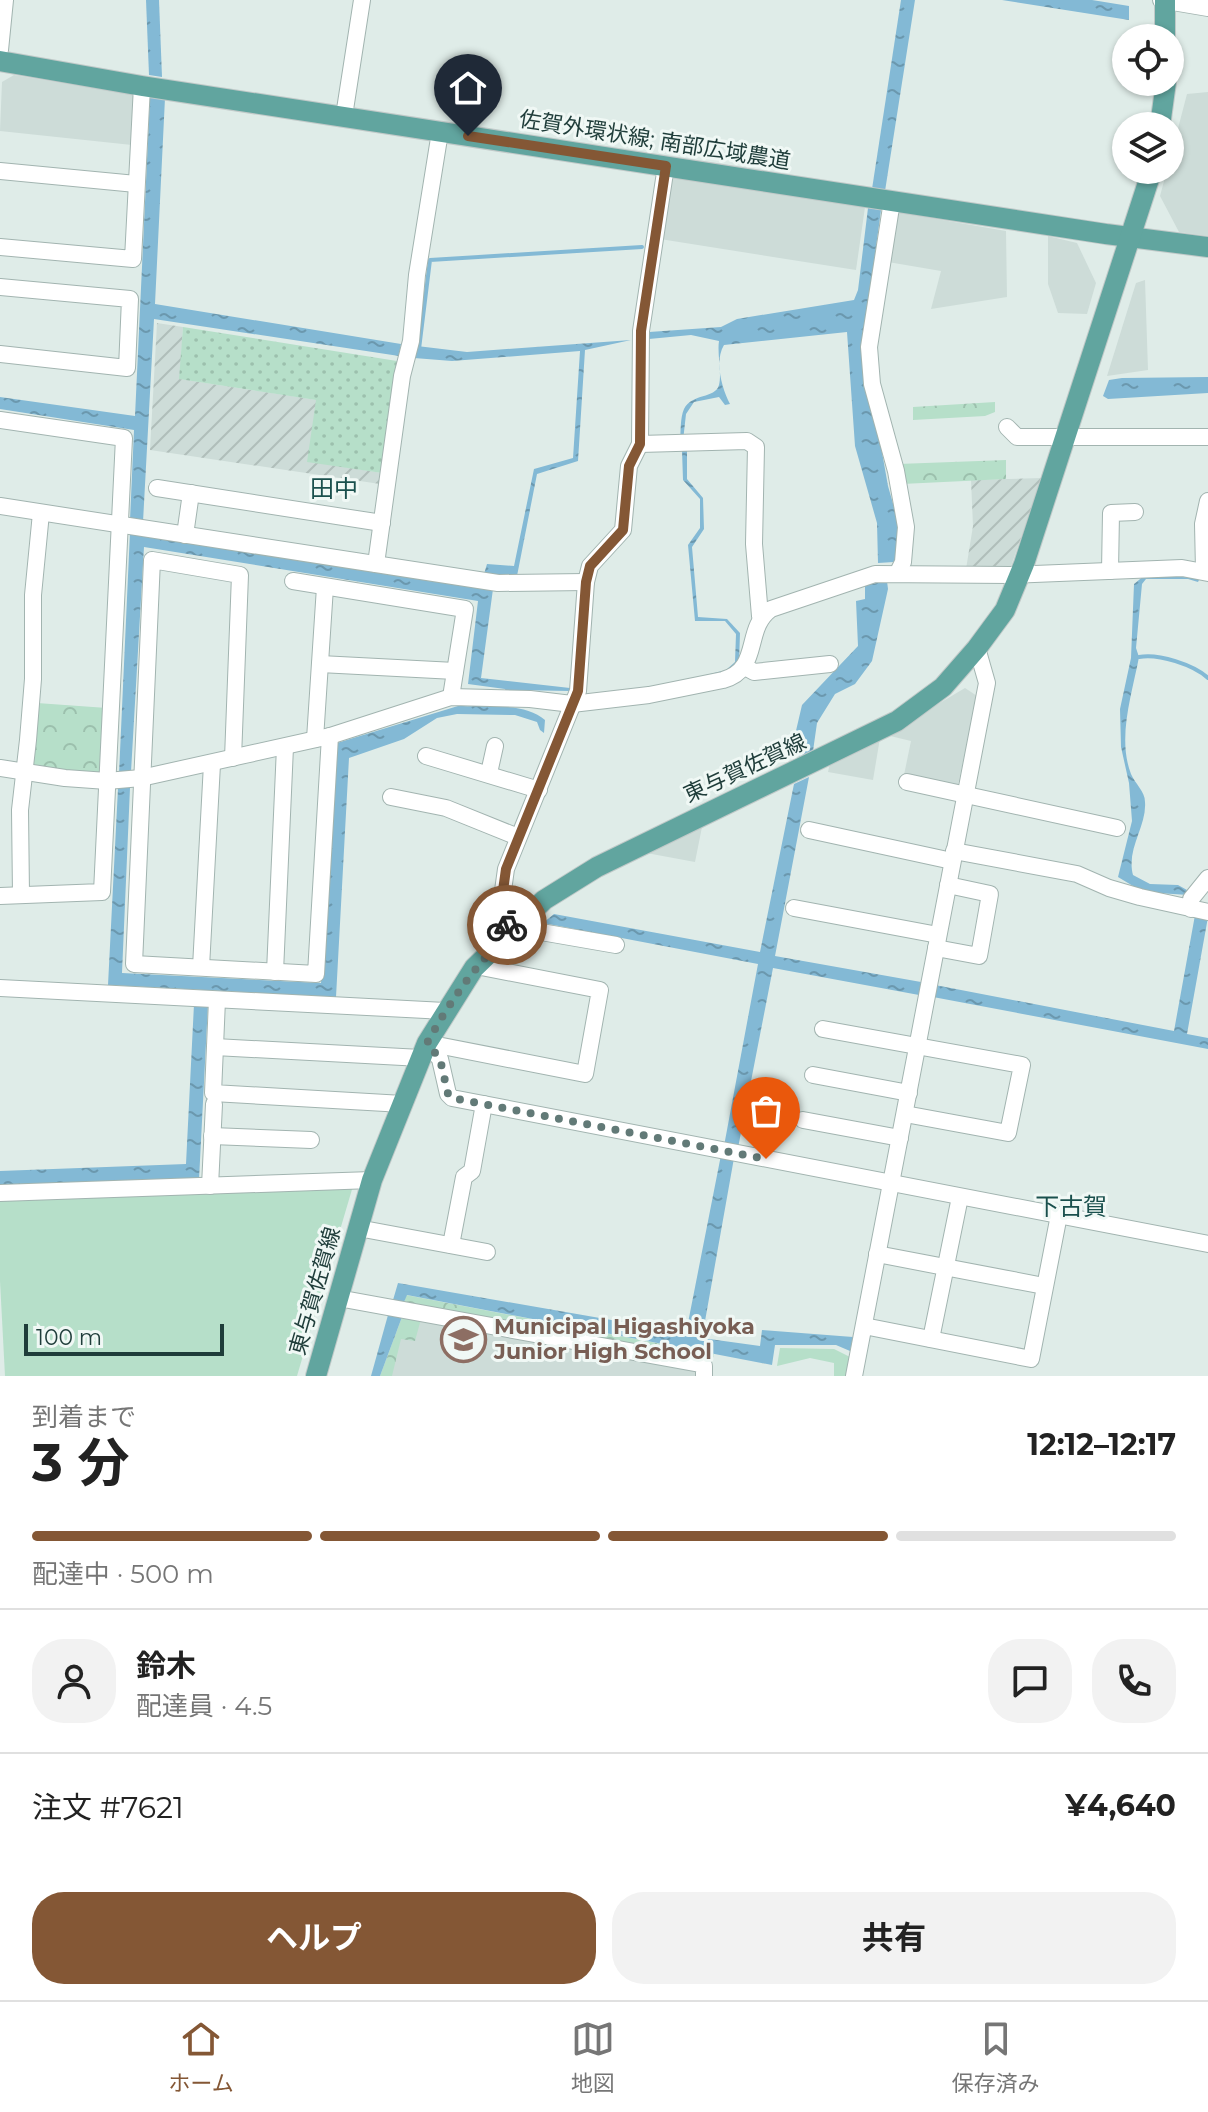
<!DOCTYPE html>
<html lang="ja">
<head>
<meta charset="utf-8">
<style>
	:root { --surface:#fff; --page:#f2f2f2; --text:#222; --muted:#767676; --line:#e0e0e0; --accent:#845735 }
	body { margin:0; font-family:Montserrat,"Noto Sans JP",sans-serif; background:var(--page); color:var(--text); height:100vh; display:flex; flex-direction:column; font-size:30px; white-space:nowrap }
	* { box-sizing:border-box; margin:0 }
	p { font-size:26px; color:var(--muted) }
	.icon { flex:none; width:44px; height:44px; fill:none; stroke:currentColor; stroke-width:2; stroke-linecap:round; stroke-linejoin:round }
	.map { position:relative; height:1376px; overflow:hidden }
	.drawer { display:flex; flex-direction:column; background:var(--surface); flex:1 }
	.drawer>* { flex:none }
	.tools { position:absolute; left:1112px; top:24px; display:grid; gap:16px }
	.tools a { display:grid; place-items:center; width:72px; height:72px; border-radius:50%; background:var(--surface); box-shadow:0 2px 6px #0004; font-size:40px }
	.scale { position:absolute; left:24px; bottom:20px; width:200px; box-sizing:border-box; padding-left:8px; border:4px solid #1f3d3a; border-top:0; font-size:22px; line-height:28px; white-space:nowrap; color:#1f3d3a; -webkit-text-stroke:6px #f0f8f5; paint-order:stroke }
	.pin { position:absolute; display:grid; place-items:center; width:68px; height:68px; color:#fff; margin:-82px -34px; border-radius:50% 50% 50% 0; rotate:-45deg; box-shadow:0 0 8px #0007 }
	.pin .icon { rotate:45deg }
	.courier { position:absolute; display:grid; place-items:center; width:80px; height:80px; margin:-40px; border:6px solid #845735; border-radius:50%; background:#fff; color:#222; box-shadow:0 2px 10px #0007 }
	.headline em { font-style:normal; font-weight:700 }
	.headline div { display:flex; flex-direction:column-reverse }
	.headline { display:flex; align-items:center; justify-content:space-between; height:136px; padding:0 32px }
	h1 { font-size:52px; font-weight:700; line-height:60px }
	.bar { display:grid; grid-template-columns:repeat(4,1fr); gap:12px 8px; align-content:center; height:96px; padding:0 32px }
	.bar i { height:10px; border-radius:6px; background:var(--line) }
	.bar .on { background:var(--accent) }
	.bar p { grid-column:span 4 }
	.line { display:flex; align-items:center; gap:20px; padding:0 32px; border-top:2px solid var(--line) }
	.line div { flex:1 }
	.round { display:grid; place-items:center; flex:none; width:84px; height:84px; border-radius:32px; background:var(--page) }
	.button { display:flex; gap:16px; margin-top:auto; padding:16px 32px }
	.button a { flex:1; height:92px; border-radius:32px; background:var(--accent); color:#fff; font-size:32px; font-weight:700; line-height:92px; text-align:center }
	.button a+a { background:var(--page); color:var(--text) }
	.tabs { display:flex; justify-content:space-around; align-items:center; height:112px; border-top:2px solid var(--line); background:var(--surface); font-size:22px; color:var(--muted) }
	.tabs a { display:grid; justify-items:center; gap:4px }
	.tabs .on { color:var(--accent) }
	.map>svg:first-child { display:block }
	.built { fill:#cddcd8 }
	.industrial { fill:url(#industrial-furrows) }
	.grass { fill:url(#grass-dots) }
	.forest { fill:url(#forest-crowns) }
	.garden { fill:#b6dfc9 }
	.water { fill:url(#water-ripples) }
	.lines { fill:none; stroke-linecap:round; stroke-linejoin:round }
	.stream { stroke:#83b9d5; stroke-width:4 }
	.minor-casing { stroke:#a2b4b0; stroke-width:18 }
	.major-casing { stroke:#c0c9c8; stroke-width:22 }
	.minor { stroke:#fff; stroke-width:16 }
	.major { stroke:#61a59f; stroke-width:20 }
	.done { stroke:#627a77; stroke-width:8; stroke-dasharray:0 14.4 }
	.route { stroke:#845735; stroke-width:10 }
	.labels { text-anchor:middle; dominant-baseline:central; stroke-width:6; stroke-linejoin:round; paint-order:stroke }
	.street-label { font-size:22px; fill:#1f3d3a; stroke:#f0f8f5 }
	.education-label { font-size:22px; font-weight:bold; fill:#785e54; stroke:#f0f8f5; text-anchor:start }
	.neighbourhood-label { font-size:24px; fill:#1a504d; stroke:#f0f8f5 }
</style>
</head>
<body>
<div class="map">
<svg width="1208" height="1376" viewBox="0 0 1208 1376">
	<defs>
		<pattern id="industrial-furrows" width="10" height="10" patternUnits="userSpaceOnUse" patternTransform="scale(2)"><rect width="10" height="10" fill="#cddcd8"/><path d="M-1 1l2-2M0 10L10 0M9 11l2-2" fill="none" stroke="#b0beba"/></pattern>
		<pattern id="grass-dots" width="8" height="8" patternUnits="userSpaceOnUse" patternTransform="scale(2)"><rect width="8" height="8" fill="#b6dfc9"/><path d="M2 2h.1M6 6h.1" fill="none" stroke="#9cc0ad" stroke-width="1.8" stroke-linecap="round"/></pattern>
		<pattern id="forest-crowns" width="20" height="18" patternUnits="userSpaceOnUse" patternTransform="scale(2)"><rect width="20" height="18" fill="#b6dfc9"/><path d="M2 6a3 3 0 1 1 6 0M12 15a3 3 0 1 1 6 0" fill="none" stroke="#9cc0ad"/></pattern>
		<pattern id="water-ripples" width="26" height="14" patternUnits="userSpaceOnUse" patternTransform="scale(2)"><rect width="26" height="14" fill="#83b9d5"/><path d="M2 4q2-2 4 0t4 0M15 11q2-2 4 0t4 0" fill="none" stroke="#6b98ae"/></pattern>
	</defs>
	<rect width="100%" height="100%" fill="#dfece8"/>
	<g class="built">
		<path d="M14,75L134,95L132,145L0,131L2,82Z"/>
		<path d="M1208,92V236L1179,232L1160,196L1167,170H1170V159L1187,94Z"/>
		<path d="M671,176L865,207L856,270L660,239Z"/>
		<path d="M896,212L1006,231L1007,297L931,309L941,271L888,262Z"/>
		<path d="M1048,236L1077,243L1096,283L1087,314L1058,313L1048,284Z"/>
		<path d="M1145,280L1148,370L1107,376L1136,283Z"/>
		<path d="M965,688L977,696L958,785L904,775L911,741L886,735Z"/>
		<path d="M880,738L873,780L828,772L830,763Z"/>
		<path d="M703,822L695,862L641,852Z"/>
		<path d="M408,1317L698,1370L697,1376H387Z"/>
	</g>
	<g class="industrial">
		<path d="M157,323L183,327L180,379L317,400L308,461L382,473L380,484L150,450Z"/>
		<path d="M1042,478L1010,569H966L973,526L971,480Z"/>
	</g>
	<path class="grass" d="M183,327L397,361L382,473L307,462L316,400L179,379Z"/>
	<g class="forest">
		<path d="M995,402V412L985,416L913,420V407Z"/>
		<path d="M1006,460V479L902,484L898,464Z"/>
		<path d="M37,703L107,708L104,773H73L33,765Z"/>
		<path d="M406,1295L714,1354L712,1362L404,1302Z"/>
		<path d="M402,1317L421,1319L415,1341L401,1339L392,1376H380Z"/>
	</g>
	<g class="garden">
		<path d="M353,1186L297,1376H5L0,1281V1197Z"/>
		<path d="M780,1348L834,1349L850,1357L847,1376H834V1363L810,1358L777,1366Z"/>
	</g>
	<g class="water">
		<path d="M146,0H159L162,77L149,75Z"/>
		<path d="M901,0H915L885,191L872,189Z"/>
		<path d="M1002,0H1092L1129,6V20Z"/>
		<path d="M150,96L165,98L155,304L401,344L399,356L154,319L143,522L130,520L134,430L0,409V397L135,416Z"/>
		<path d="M868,208L881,210L863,345L888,486L900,528L898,556L894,562L878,563L877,523L855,446L847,332L724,345C714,361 722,389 730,404L725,405L719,397L694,402L686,414L683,441H680C681,431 680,418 684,409C692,393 715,399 719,385C722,373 717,354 719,341L691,335L649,339V332L721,327L737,319L854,300L858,290Z"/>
		<path d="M631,340L585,350L578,461L537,474L517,576L496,574L495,577L484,574L487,564L514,566L534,469L573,458L580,351L452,361L414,358L417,346L467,352Z"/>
		<path d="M1208,377V393L1108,399L1103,396L1109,380L1122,378Z"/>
		<path d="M687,449V479L703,498L704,529L692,547L698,617L727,619L740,633L739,663L727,674L708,678L706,675L726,670L735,662L736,634L725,621H695L688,545L700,528V499L683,480L682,450Z"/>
		<path d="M130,532L493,589L481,678L570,688V691L515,690L514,693H506L505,689L468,684L478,601L144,547L131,772L119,774Z"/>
		<path d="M1145,575L1200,578L1198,582L1188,579H1146L1142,584L1136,648L1139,657C1132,694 1117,738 1131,774C1135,784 1145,791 1145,802C1147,826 1126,849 1133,875L1150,884L1178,885L1187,890L1188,895L1143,892L1118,877L1132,821L1129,783L1121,747L1120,709L1131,658L1134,584Z"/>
		<path d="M877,579L887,581L888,589L872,661L855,684L835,694L817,723L813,751L799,757L795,735L802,705L858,646L856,601L865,599V585L877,583Z"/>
		<path d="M458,706C485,707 525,702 545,720L544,733L540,730L537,722L515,715L457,714L437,718L404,739L349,758L336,997L108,985L118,788H130L122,973L321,983L337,743Z"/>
		<path d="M809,777L775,956L921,982L919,995L773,968L738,1148L724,1146L758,964L543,923L554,914L760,952L794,784Z"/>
		<path d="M1195,915L1208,917L1187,1034L1208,1038V1049L933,997L935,985L1174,1031Z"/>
		<path d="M194,1004H208L199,1180L0,1186V1171L186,1164Z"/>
		<path d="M721,1155L734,1158L702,1338L760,1346L762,1330L853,1337L850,1351L836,1345H775L772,1365L407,1295L404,1302L393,1300L398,1283L686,1333Z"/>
		<path d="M388,1315L402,1317L380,1376H371Z"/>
	</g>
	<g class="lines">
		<g class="stream">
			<path d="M419,349L430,260L642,247"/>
			<path d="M1139,657C1158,653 1194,665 1208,678"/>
		</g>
		<defs>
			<g id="minor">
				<path d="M1161,0L1208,8"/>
				<path d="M0,50L5,0"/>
				<path d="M344,116L362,0"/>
				<path d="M0,171L136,184"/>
				<path d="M892,201L869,347L872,384L896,471L906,527L903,562L898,572"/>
				<path d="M0,247L133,259L142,86"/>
				<path d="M0,287L130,299L127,368L0,354"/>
				<path d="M0,420L124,438L102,892L0,896"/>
				<path d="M1007,427L1017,437H1208"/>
				<path d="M640,444L747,441L756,447L754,544L760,616"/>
				<path d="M157,488L382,523"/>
				<path d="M0,506L498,583L586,582"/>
				<path d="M185,535L191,493"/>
				<path d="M376,564L402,376L411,341L417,275L440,132"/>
				<path d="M1204,570L1203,524L1208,501"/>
				<path d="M1110,571L1111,513L1135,512"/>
				<path d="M293,581L465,609L451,697"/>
				<path d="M320,664L455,671"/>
				<path d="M745,667L754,672L830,664"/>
				<path d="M315,739L325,587"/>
				<path d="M426,756L539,790"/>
				<path d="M233,758L240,575L152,560L134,964L316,974L330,736"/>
				<path d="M0,768L65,778L107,781L141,778L330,736L451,697L530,699L572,704L649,695L723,680C762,669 743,629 771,609L875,574L1011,575L1182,568L1208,573"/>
				<path d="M489,773L495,746"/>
				<path d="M907,782L1117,828"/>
				<path d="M391,797L446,808L518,837"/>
				<path d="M809,830L952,861"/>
				<path d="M954,851L1077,874L1109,888L1140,897L1208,912"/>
				<path d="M21,895L20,810L28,740L33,679V595L41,513"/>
				<path d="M794,908L938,935"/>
				<path d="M1191,909V899L1208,878"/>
				<path d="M517,924L524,929L616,945"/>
				<path d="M509,932L501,905L506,869L578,691L586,582L590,566L623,530L629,466L640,444L641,331L666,166"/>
				<path d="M936,948L979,956L990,894L948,885"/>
				<path d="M201,967L212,764"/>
				<path d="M275,972L285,747"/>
				<path d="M0,988L445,1011"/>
				<path d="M217,1000L213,1093L403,1104"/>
				<path d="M823,1029L1022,1065L1008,1133L905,1114"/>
				<path d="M427,1043L440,1059L448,1094L452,1098L1208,1244"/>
				<path d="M427,1043L585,1074L600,990L476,966"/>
				<path d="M215,1047L421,1058"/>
				<path d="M813,1075L909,1093"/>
				<path d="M803,1120L900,1138"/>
				<path d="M212,1136L311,1140"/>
				<path d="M210,1186L214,1104"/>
				<path d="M0,1193L372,1180"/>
				<path d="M358,1228L487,1252"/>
				<path d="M451,1245L464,1177L472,1171L484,1104"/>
				<path d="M877,1254L1044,1286"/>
				<path d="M338,1298L700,1364L704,1366V1376"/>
				<path d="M864,1326L1031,1359L1059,1215"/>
				<path d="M931,1339L960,1197"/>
				<path d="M854,1376L987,683L977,648"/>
			</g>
			<g id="major">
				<path d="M1165,0V38"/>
				<path d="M0,61L142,86L1106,234L1208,247"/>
				<path d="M1160,126L1166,82"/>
				<path d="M316,1376L372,1180L427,1043L474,968L544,900L597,867L897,721L943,687L977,648L1005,610L1024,564L1152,170"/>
			</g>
		</defs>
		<use href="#minor" class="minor-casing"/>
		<use href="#major" class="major-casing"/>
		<use href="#minor" class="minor"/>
		<use href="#major" class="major"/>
	</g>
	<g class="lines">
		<path class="done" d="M507,925L509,932C473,969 452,998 427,1043L440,1059L448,1094L452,1098L766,1159"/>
		<path class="route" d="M468,136L666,166L641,331L640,444L629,466L623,530L590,566L586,582L578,691L506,869L501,905L507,925"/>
	</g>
	<defs>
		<symbol id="school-ring" viewBox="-11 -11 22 22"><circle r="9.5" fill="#f0f8f5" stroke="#8d6e63" stroke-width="1.5"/><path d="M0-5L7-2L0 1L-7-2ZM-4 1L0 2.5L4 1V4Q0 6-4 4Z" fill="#8d6e63"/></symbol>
	</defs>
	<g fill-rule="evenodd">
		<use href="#school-ring" x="438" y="1314" width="51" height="51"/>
	</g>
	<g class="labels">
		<g class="street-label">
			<text transform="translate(655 140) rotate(9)">佐賀外環状線; 南部広域農道</text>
			<text transform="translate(745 768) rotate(-25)">東与賀佐賀線</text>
			<text transform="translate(315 1291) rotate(-74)">東与賀佐賀線</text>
		</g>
		<g class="education-label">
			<text x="494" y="1326">Municipal Higashiyoka<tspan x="494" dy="25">Junior High School</tspan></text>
		</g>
		<g class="neighbourhood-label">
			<text x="334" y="488">田中</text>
			<text x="1071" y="1206">下古賀</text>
		</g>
	</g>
</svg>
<div class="tools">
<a><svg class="icon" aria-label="locate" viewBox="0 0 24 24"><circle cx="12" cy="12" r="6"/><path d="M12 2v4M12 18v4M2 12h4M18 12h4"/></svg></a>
<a><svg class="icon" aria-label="layers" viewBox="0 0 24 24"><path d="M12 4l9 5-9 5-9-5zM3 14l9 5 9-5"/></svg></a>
</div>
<div class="scale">100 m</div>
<div class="pin" style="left:766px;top:1159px;background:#ea580c"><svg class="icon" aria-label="bag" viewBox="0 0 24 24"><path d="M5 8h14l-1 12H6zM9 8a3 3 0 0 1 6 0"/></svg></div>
<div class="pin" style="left:468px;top:136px;background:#1f2937"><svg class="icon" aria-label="home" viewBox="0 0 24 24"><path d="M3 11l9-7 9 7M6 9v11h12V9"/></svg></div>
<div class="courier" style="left:507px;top:925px"><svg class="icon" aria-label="bike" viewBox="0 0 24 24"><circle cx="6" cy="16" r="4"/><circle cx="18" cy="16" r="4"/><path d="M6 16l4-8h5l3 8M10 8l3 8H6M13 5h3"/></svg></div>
</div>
<section class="drawer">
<div class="headline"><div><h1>3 分</h1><p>到着まで</p></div><em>12:12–12:17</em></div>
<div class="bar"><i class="on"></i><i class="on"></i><i class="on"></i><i></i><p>配達中 · 500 m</p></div>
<div class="line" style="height:144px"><a class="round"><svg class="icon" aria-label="person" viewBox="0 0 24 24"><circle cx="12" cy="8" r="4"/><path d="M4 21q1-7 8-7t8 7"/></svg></a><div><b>鈴木</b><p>配達員 · 4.5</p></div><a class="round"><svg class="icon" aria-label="chat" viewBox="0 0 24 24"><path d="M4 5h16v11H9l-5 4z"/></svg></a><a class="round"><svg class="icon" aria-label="phone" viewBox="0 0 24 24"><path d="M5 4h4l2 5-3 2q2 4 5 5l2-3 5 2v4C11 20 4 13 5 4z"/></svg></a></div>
<div class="line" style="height:104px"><div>注文 #7621</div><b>¥4,640</b></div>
<div class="button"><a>ヘルプ</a><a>共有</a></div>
</section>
<nav class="tabs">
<a class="on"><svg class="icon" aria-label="home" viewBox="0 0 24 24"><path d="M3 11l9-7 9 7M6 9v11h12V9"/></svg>ホーム</a>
<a><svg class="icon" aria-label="map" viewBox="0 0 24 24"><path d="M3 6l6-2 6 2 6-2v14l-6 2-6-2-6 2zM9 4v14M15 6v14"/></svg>地図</a>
<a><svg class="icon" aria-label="saved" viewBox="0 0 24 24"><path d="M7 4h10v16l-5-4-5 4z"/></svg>保存済み</a>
</nav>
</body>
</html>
